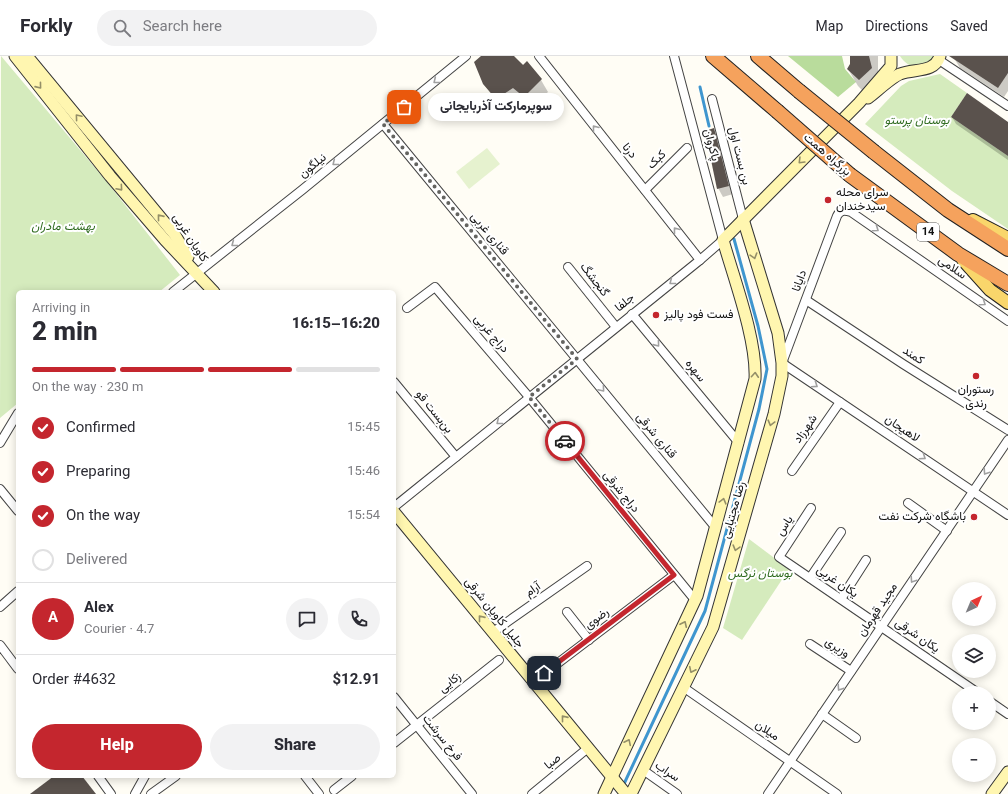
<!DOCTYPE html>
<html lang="en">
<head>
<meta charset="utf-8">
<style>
	:root { --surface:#fff; --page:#f2f2f3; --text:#2b2b33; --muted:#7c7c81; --line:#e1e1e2; --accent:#c4262e }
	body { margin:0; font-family:Georgia,Vazirmatn,serif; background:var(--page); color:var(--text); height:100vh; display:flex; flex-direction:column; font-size:15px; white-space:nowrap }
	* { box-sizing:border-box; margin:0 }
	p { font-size:13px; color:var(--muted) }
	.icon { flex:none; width:22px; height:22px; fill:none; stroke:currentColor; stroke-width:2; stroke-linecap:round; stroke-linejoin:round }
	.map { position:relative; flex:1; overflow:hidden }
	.side { position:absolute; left:16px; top:234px; width:380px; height:488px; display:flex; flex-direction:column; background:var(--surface); border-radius:6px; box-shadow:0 2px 10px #0003 }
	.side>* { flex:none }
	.needle { width:26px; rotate:44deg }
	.tools { position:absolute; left:952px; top:526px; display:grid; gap:8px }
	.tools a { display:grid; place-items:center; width:44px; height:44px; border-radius:50%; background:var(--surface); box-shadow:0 2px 10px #0003; font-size:20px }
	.pin { position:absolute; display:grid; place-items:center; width:34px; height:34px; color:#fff; margin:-17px; border-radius:8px; box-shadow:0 2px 6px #0006 }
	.courier { position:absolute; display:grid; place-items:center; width:40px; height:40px; margin:-20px; border:3px solid #c4262e; border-radius:50%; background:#fff; color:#222; box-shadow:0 1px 5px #0007 }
	.bubble { position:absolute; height:28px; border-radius:14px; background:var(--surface); box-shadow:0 2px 10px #0003; font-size:13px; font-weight:800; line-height:28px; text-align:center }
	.headline em { font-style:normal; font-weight:800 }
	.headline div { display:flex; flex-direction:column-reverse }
	.headline { display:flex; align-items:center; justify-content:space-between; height:68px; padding:0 16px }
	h1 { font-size:26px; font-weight:800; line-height:30px }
	.bar { display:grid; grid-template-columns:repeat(4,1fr); gap:6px 4px; align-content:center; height:48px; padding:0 16px }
	.bar i { height:5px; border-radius:3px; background:var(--line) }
	.bar .on { background:var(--accent) }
	.bar p { grid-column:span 4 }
	.line { display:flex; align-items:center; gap:10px; padding:0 16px; border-top:1px solid var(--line) }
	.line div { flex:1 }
	.round { display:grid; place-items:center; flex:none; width:42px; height:42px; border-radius:21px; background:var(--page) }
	ol { padding:0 16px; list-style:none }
	li { display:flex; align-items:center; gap:12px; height:44px }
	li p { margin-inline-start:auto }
	li .icon { padding:4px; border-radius:50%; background:var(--accent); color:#fff; stroke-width:4 }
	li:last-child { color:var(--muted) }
	li i { width:22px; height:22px; border:2px solid var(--line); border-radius:50% }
	.button { display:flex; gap:8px; margin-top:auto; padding:8px 16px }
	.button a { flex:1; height:46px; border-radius:24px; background:var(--accent); color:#fff; font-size:16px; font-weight:800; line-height:46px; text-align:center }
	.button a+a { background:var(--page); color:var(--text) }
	header { display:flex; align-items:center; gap:24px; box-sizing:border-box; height:56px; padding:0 20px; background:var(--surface); border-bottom:1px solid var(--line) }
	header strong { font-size:19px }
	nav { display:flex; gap:22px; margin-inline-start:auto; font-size:14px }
	.search { width:280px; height:36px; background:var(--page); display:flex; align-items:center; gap:10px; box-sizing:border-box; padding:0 14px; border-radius:22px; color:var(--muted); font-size:15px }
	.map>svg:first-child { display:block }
	.green { fill:#d5ebbd }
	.forest { fill:#b9dc9c }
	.pitch { fill:#e6f2cf }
	.shadow { fill:#0003 }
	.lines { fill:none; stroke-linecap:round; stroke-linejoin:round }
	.stream { stroke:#3f96cf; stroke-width:3 }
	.building { fill:#5a524d }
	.street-casing { stroke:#444; stroke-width:10 }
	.secondary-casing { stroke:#333; stroke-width:13 }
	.primary-casing { stroke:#222; stroke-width:14 }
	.highway-casing { stroke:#222; stroke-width:16 }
	.street { stroke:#fff; stroke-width:8 }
	.secondary { stroke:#fff6b0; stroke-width:11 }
	.primary { stroke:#f9d66b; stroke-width:12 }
	.highway { stroke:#f5a25d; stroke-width:14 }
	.highway-bridge-casing { stroke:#222; stroke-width:16; stroke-linecap:butt }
	.highway-bridge { stroke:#f5a25d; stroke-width:14 }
	.oneway { stroke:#a0a0a0 }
	.oneway2 { stroke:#948f68 }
	.done { stroke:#646461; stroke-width:4; stroke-dasharray:0 7.2 }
	.route { stroke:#c4262e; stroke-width:5 }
	.poi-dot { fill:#c4262e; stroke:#fff; stroke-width:1.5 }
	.labels { text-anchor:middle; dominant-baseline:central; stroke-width:4; stroke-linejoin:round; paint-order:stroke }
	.shield { fill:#fff; stroke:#585858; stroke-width:1 }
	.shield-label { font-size:11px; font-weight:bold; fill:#111 }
	.park-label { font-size:12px; font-style:italic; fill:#2f6b1f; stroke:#fff }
	.street-label { font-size:12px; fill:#111; stroke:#fff }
	.poi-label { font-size:12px; fill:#111; stroke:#fff; text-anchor:start }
</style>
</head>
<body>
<header>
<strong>Forkly</strong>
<div class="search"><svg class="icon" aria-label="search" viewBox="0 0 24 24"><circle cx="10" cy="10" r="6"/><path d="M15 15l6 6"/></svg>Search here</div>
<nav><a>Map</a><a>Directions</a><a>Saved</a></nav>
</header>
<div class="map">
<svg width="1008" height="738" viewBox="0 0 1008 738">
	<rect width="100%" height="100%" fill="#fffdf5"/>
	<g class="green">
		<path d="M1,0L107,126L180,219L159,236H18V347L0,362Z"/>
		<path d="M900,0H935C923,13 911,16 900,0Z"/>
		<path d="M940,18L967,37L951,61L1008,100V173L952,135L865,68L901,30L909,25Z"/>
		<path d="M749,483L789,513L742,584L723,572Z"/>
	</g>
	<path class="forest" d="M788,0H842L845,13L856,26L838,41Z"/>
	<path class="pitch" d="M487,92L500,108L469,133L456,116Z"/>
	<g class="shadow">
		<path d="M483,0H513L541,24L548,36L531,52L521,43L503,55L484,28Z"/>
		<path d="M851,0H878V15L881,30L869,41L858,30L848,13L851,8Z"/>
		<path d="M955,0H1008V35L1004,41L960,12L954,2Z"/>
		<path d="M952,61L1008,66V104L956,68Z"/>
		<path d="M713,73L718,82L733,138L723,141L718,132Z"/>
	</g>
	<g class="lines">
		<g class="stream">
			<path d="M700,31L709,70"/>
			<path d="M623,730L705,555L759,353L767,313L758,270L734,183"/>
		</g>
	</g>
	<g class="building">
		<path d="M481,0H514L523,9L527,5L542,23L524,41L513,32L496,43L483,28L474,6Z"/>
		<path d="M850,0H869L872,12L859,24L847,13L850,8Z"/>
		<path d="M949,0H1008V17L998,32Z"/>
		<path d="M967,37L1008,66V100L951,61Z"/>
		<path d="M714,72L729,130L717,133L705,75Z"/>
		<path d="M54,720H82L96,738H30Z"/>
	</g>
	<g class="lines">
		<defs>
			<g id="street">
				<path d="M539,0L700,204"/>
				<path d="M939,4L1008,50"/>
				<path d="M712,43L743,163"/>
				<path d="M383,68L716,472"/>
				<path d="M645,134L687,92"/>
				<path d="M568,211L616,271"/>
				<path d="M173,236L302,134L466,0"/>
				<path d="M806,244L903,308L1008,374"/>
				<path d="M407,252L435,231L529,341L695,544"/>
				<path d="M632,258L739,387"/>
				<path d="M1008,265L851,156C844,154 840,154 837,160L782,307L1008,459"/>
				<path d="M394,326L456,401"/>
				<path d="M0,387L18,357"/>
				<path d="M792,415L840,346"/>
				<path d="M0,433L18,455"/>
				<path d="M908,447L947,475"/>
				<path d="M394,451L700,204L723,184L674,0"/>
				<path d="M811,452L779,501L978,637"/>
				<path d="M810,522L841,476"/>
				<path d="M841,543L866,504"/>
				<path d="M0,551L18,535"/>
				<path d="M567,556L589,584"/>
				<path d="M493,576L587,510"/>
				<path d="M810,588L851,615"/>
				<path d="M0,589L18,613"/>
				<path d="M533,626L674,519"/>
				<path d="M683,631L837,738"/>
				<path d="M394,641L472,738"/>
				<path d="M989,645L1008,658"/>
				<path d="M822,658L856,682"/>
				<path d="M394,687L499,604"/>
				<path d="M643,714L677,738"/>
				<path d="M98,720L111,738"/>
				<path d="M305,720L319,738"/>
				<path d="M334,734L352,720"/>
				<path d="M135,738L145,720"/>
				<path d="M151,738L176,720"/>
				<path d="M532,738L588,692"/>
				<path d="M768,738L1008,384"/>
			</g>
			<g id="secondary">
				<path d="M15,0L110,120L165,184L214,236"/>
				<path d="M27,0L175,179L188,201"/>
				<path d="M868,42C876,36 892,21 900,18C914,12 934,18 940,0"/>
				<path d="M394,456L626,738"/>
				<path d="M604,738L697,540L755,323C757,284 734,223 723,184L859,47L891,10V0"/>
				<path d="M631,738L713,571L774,358L782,320V307L778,277L743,163"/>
				<path d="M992,738L1008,716"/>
			</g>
			<g id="primary">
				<path d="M973,164L1008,182"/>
				<path d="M963,204L990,234L1008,247"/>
			</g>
			<g id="highway">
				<path d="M713,0L777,55"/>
				<path d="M758,0L799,35"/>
				<path d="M874,96L948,154L1008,193"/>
				<path d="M850,119L958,198L1008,228"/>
			</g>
		</defs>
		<use href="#street" class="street-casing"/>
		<use href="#secondary" class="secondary-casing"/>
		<use href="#primary" class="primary-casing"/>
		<use href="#highway" class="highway-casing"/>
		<use href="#street" class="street"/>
		<use href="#secondary" class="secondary"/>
		<use href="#primary" class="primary"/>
		<use href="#highway" class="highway"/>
		<defs>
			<g id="highway-bridge">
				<path d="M799,35L874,96"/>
				<path d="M777,55L850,119"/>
			</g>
		</defs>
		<use href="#highway-bridge" class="highway-bridge-casing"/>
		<use href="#highway-bridge" class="highway-bridge"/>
	</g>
	<defs><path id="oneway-chevron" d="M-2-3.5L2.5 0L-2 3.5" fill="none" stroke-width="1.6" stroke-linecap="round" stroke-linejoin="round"/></defs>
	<g class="oneway">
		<use href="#oneway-chevron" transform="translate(436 25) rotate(141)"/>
		<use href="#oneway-chevron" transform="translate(595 72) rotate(-128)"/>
		<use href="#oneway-chevron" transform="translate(335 107) rotate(141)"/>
		<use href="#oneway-chevron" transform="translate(876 173) rotate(35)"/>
		<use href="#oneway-chevron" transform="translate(676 174) rotate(-128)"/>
		<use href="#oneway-chevron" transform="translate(234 188) rotate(142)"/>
		<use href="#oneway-chevron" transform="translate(672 226) rotate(142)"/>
		<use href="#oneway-chevron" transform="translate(983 247) rotate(35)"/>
		<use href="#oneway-chevron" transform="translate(657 288) rotate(51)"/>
		<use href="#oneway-chevron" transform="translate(815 329) rotate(34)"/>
		<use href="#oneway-chevron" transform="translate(602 333) rotate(50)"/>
		<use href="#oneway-chevron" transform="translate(499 366) rotate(141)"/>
		<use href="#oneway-chevron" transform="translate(923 401) rotate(34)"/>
		<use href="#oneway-chevron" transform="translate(986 416) rotate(124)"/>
		<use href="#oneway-chevron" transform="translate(913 524) rotate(124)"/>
		<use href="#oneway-chevron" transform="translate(840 632) rotate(124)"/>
	</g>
	<g class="oneway2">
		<use href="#oneway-chevron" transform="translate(39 30) rotate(51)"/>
		<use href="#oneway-chevron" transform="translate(78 61) rotate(-130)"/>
		<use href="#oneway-chevron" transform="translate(801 105) rotate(135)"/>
		<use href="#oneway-chevron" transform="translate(120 132) rotate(49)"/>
		<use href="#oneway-chevron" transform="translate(160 161) rotate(-129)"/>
		<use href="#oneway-chevron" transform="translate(754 200) rotate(73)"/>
		<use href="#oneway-chevron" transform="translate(755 319) rotate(-86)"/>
		<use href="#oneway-chevron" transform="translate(771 367) rotate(105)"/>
		<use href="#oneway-chevron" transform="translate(723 445) rotate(-75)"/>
		<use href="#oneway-chevron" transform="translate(736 492) rotate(106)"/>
		<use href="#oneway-chevron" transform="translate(481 562) rotate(-129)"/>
		<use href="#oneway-chevron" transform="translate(684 568) rotate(-65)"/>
		<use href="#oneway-chevron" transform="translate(692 614) rotate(116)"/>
		<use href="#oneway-chevron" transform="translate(564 662) rotate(-129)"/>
		<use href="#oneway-chevron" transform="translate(628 686) rotate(-64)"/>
	</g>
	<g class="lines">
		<path class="done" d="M404,51L383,68L577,303L529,341L565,385"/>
		<path class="route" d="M544,617L674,519L565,385"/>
	</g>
	<g class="poi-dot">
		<circle cx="828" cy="144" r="4"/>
		<circle cx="656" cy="259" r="4"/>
		<circle cx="976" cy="320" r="4"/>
		<circle cx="974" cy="461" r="4"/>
	</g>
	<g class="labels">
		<rect class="shield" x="917" y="167" width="22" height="18" rx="3"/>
		<g class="shield-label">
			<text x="928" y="176">14</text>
		</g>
		<g class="park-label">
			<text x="917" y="65">بوستان پرستو</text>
			<text x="63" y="171">بهشت مادران</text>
			<text x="760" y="518">بوستان نرگس</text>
		</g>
		<g class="street-label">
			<text transform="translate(711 89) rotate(75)">پاکروان</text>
			<text transform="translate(629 95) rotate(52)">درنا</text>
			<text transform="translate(827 99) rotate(41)">بزرگراه همت</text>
			<text transform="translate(739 100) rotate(76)">بن بست اول</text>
			<text transform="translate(657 104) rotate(-45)">کبک</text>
			<text transform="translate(313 110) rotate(-39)">نیلگون</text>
			<text transform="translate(489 178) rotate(50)">قناری غربی</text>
			<text transform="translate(190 182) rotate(57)">کاویان غربی</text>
			<text transform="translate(952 212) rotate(35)">سلامی</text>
			<text transform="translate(594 224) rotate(52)">گنجشگ</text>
			<text transform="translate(800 225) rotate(-70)">دایانا</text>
			<text transform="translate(625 247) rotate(-39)">جلفا</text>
			<text transform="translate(491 278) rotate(49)">دراج غربی</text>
			<text transform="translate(913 300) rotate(33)">کمند</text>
			<text transform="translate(695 315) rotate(51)">سهره</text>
			<text transform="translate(434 356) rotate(51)">بن‌بست قو</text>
			<text transform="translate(806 373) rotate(-55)">شهرزاد</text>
			<text transform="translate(902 373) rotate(34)">لاهیجان</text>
			<text transform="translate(656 380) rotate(50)">قناری شرقی</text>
			<text transform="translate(621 436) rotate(51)">دراج شرقی</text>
			<text transform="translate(734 454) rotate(-74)">رضا مجتبایی</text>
			<text transform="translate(785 470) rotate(-57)">یاس</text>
			<text transform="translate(837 526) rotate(34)">یکان غربی</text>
			<text transform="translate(533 534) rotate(-35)">آرام</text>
			<text transform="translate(878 554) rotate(-56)">مجید قهرمان</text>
			<text transform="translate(494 557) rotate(51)">جلیل کاویان شرقی</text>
			<text transform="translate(597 563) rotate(-37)">رضوی</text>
			<text transform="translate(917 580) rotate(34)">یکان شرقی</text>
			<text transform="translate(837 592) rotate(33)">وزیری</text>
			<text transform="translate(450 627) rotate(-38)">زکایی</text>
			<text transform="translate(767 675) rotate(35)">میلان</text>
			<text transform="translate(442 682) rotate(51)">فرخ سرشت</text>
			<text transform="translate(553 706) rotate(-39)">صبا</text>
			<text transform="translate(667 716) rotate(34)">سراب</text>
		</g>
		<g class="poi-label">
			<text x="836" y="137">سرای محله<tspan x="836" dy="14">سیدخندان</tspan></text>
			<text x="664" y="259">فست فود پالیز</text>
			<text x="976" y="334" text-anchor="middle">رستوران<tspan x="976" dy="14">رندی</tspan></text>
			<text x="966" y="461" text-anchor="end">باشگاه شرکت نفت</text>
		</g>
	</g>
</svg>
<div class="tools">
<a><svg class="needle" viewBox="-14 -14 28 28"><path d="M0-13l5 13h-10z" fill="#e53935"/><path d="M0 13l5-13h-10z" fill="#7c7c81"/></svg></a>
<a><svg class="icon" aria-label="layers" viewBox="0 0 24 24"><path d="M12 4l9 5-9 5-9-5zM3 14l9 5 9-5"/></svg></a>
<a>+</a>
<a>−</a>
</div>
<div class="pin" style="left:404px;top:51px;background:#ea580c"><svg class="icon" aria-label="bag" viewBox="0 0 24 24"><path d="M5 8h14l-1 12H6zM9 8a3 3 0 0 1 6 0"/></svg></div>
<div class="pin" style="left:544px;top:617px;background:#1f2937"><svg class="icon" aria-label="home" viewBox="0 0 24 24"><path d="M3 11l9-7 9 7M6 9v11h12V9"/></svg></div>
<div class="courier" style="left:565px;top:385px"><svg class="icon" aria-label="car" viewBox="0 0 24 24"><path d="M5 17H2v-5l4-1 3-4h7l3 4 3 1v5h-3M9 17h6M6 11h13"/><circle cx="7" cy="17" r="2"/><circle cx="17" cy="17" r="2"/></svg></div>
<div class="bubble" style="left:428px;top:37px;width:136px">سوپرمارکت آذربایجانی</div>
<section class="side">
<div class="headline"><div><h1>2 min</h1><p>Arriving in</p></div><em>16:15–16:20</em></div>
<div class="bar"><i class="on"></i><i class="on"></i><i class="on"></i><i></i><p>On the way · 230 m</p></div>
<ol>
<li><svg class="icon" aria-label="check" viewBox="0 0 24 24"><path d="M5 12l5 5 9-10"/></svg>Confirmed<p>15:45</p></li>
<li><svg class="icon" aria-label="check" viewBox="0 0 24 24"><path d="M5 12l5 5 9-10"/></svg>Preparing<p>15:46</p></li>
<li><svg class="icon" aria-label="check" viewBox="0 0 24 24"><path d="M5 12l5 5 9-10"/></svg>On the way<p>15:54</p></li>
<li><i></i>Delivered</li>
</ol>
<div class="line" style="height:72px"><b class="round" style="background:var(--accent);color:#fff">A</b><div><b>Alex</b><p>Courier · 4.7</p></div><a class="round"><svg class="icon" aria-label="chat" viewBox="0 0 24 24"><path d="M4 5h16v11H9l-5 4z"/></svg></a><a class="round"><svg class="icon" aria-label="phone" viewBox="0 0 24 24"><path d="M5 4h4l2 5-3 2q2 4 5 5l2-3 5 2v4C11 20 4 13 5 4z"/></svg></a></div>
<div class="line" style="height:52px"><div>Order #4632</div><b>$12.91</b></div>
<div class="button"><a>Help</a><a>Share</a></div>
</section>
</div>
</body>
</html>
